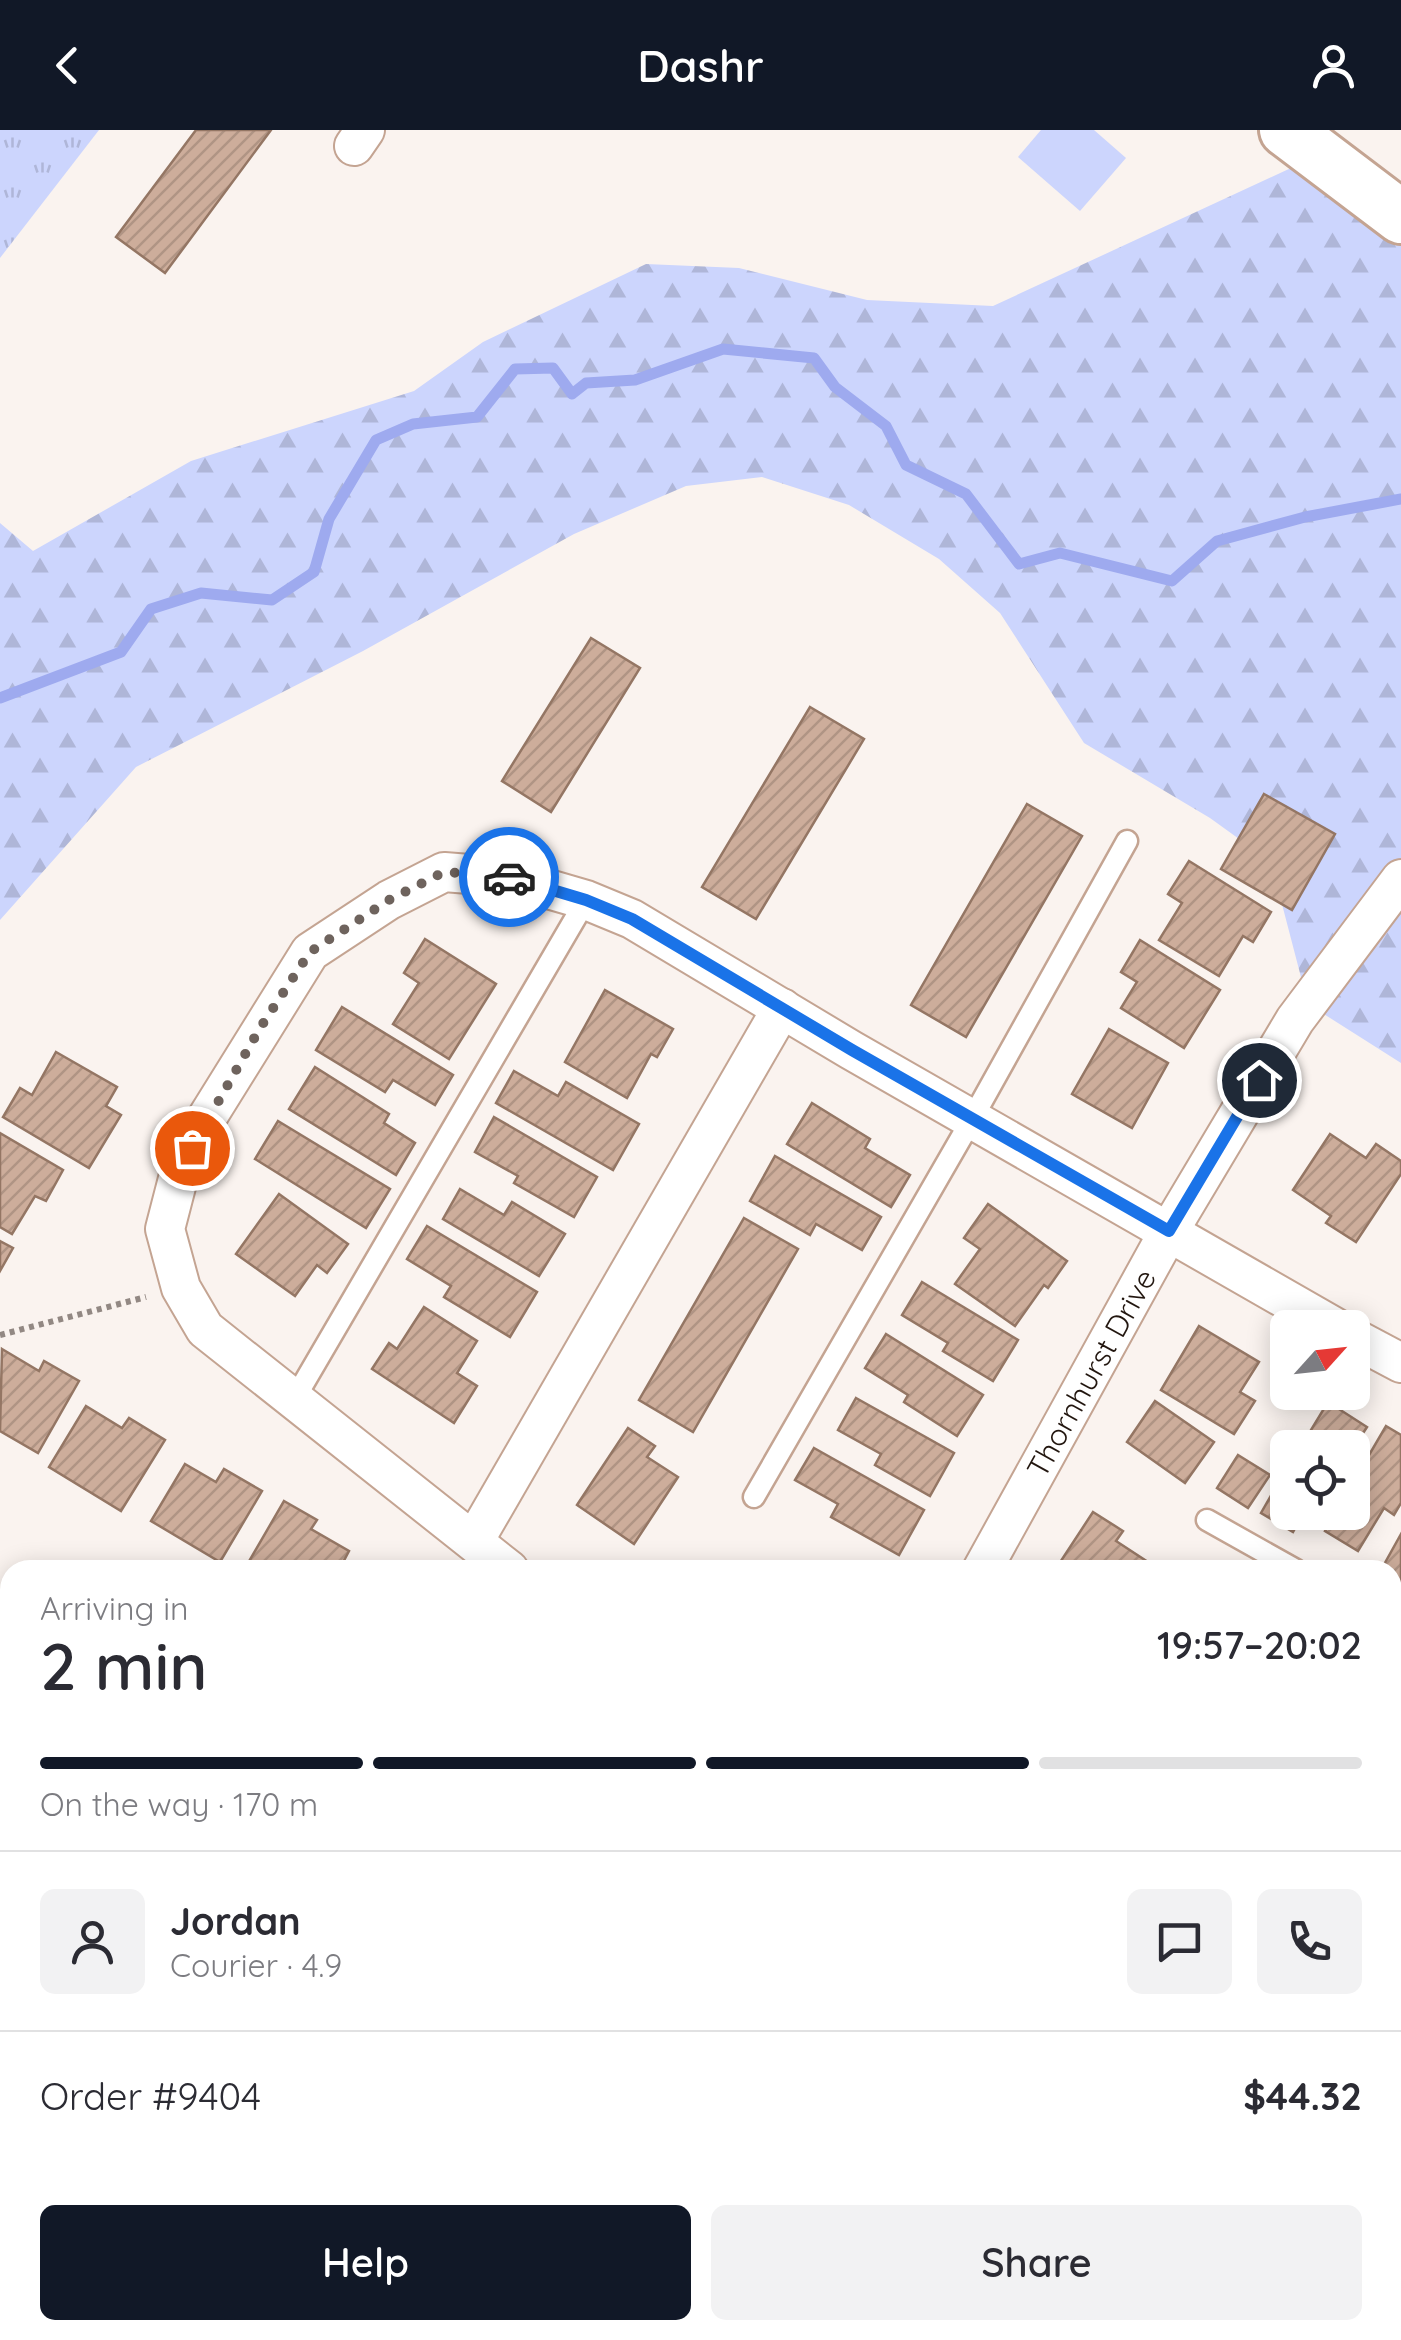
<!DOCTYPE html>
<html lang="en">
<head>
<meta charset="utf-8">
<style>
	:root { --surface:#fff; --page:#f2f2f3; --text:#2b2b33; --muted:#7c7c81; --line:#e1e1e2; --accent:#111827 }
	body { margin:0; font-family:Quicksand,sans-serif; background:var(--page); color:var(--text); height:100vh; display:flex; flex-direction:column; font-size:38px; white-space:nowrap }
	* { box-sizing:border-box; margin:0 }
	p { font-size:32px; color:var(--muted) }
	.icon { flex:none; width:55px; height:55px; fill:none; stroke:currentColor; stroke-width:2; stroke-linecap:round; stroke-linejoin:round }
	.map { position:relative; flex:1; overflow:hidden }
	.details { position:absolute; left:0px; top:1430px; width:1402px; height:780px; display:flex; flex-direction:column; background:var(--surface); border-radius:30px 30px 0 0; box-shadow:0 5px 25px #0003 }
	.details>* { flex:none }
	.needle { width:65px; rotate:63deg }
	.controls { position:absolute; left:1270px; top:1180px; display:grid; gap:20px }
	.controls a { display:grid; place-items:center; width:100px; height:100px; border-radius:15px; background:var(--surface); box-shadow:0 5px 25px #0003; font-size:50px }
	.pin { position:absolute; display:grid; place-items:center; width:85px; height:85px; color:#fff; margin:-42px; border:5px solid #fff; border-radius:50%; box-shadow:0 2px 10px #0007 }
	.courier { position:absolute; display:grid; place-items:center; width:100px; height:100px; margin:-50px; border:8px solid #1a73e8; border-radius:50%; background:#fff; color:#222; box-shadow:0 2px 12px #0007 }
	.headline em { font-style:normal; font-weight:600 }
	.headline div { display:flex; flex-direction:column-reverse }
	.headline { display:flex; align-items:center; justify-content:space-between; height:170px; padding:0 40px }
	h1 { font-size:65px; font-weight:600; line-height:75px }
	.bar { display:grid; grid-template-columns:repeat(4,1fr); gap:15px 10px; align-content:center; height:120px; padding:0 40px }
	.bar i { height:12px; border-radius:8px; background:var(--line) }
	.bar .current { background:var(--accent) }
	.bar p { grid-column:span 4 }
	.line { display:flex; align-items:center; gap:25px; padding:0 40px; border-top:2px solid var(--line) }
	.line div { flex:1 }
	.round { display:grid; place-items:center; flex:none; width:105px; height:105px; border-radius:15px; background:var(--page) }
	.primary-button { display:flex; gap:20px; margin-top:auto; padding:20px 40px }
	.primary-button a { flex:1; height:115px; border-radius:15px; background:var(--accent); color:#fff; font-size:40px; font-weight:600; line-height:115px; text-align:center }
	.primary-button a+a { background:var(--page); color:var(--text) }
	header { display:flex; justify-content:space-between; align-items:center; height:130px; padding:0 40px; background:var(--accent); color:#fff; font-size:45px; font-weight:600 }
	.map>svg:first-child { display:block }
	.grass { fill:url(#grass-tufts) }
	.forest { fill:url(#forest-firs) }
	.pitch { fill:#ccd5fd }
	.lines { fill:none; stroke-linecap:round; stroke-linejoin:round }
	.stream { stroke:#9eaaef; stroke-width:11 }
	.building { fill:url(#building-hatch); stroke:#947664; stroke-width:2.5 }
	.lane-casing { stroke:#c4a492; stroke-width:25 }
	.street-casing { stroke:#c4a492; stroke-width:42 }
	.secondary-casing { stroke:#c4a492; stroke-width:58 }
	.path { stroke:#928883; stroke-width:6; stroke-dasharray:5 5; stroke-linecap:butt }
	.lane { stroke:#fff; stroke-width:20 }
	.street { stroke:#fff; stroke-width:38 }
	.secondary { stroke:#fff; stroke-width:52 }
	.done { stroke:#6e635d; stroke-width:10; stroke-dasharray:0 18 }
	.route { stroke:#1a73e8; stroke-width:12 }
	.labels { text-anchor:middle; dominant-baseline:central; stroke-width:8; stroke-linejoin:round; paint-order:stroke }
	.street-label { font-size:30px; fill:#22160f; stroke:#fff }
</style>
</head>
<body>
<header><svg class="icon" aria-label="back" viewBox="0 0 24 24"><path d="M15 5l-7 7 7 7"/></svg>Dashr<svg class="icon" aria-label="person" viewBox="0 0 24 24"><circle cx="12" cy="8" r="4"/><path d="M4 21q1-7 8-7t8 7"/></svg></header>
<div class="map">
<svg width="1401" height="2210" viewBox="0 0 1401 2210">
	<defs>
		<pattern id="grass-tufts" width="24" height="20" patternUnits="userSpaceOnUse" patternTransform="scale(2.5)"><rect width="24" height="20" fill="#ccd5fd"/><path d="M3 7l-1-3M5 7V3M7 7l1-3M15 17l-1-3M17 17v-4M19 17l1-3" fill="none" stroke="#afb6d8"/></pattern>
		<pattern id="forest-firs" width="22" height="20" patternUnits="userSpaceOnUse" patternTransform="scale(2.5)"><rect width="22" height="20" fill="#ccd5fd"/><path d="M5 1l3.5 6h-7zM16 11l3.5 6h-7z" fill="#afb6d8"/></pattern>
		<pattern id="building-hatch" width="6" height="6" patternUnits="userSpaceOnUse" patternTransform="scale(2.5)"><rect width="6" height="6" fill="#cdad9b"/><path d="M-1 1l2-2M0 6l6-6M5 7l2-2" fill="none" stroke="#b09484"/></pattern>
	</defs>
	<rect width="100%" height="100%" fill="#faf3ef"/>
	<path class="grass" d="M0,0H99L0,128Z"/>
	<g class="forest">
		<path d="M1319,25L1401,87V933L1308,874L1271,732L1210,688L1084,613L1000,483L939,429L849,375L762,347L686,356L574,404L363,521L136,637L0,790V393L33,421L191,331L414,261L483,212L646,134L739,138L867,170L993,176Z"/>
		<path d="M0,2079L10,2081V2200H312L342,2210H0Z"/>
	</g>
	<path class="pitch" d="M1041,0H1094L1126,28L1080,81L1018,27Z"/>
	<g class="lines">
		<path class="stream" d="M0,568L121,522L151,479L201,463L272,470L314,442L329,389L376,310L413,294L477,287L515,239L553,238L572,264L586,253L635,250L723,219L814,228L835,257L886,296L906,335L966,364L1019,434L1060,423L1172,451L1217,411L1305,387L1401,369"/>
	</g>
	<g class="building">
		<path d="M196,0H271L165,143L116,107Z"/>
		<path d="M591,508L640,538L551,682L502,651Z"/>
		<path d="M810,577L864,609L756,789L702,757Z"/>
		<path d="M1264,664L1335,704L1292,780L1221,739Z"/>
		<path d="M1027,674L1082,706L966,907L911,875Z"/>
		<path d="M1189,731L1271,782L1253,812L1243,806L1219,846L1159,810L1182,773L1168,764Z"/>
		<path d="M425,809L496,854L449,929L393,894L419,853L404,843Z"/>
		<path d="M1140,810L1220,860L1184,918L1121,878L1137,852L1121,842Z"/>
		<path d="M605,860L673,899L657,927L651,924L627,968L565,932Z"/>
		<path d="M342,877L453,945L435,975L393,950L385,962L316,920Z"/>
		<path d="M1109,899L1168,933L1132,998L1072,964Z"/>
		<path d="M56,922L117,957L106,976L121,985L89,1038L3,987L20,958L32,965Z"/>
		<path d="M315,937L389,984L384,993L415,1013L396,1045L289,979Z"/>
		<path d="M514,941L558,966L566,952L639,994L613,1040L496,973Z"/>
		<path d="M812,973L870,1009L865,1018L910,1045L891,1077L787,1014Z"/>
		<path d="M494,987L597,1047L574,1087L514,1053L518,1046L475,1022Z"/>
		<path d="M278,991L390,1059L366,1098L255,1029Z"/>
		<path d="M0,1003L63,1040L46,1071L35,1066L12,1104L0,1097Z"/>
		<path d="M1330,1004L1366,1028L1376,1014L1401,1031V1044L1356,1112L1326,1093L1331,1086L1293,1060Z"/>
		<path d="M775,1026L881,1087L862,1120L816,1094L810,1105L750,1071Z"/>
		<path d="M460,1059L504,1085L512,1072L565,1104L539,1146L443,1089Z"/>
		<path d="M279,1064L348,1114L327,1143L317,1135L295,1166L236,1124Z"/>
		<path d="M988,1074L1067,1131L1048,1158L1044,1155L1015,1196L955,1154L980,1119L964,1108Z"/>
		<path d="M744,1088L798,1119L693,1302L639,1270Z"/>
		<path d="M427,1096L537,1162L510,1207L444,1167L451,1156L407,1129Z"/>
		<path d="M0,1111L13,1118L0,1141Z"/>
		<path d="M922,1152L1018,1210L993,1251L943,1221L948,1213L902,1185Z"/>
		<path d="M424,1177L477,1211L457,1243L477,1256L454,1293L372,1239L389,1213L397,1219Z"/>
		<path d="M1199,1196L1259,1232L1240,1262L1255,1271L1234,1304L1161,1260Z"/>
		<path d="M886,1204L983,1265L957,1306L904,1272L908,1265L865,1238Z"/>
		<path d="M2,1219L39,1241L44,1231L79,1251L38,1323L0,1301Z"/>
		<path d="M856,1268L954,1323L930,1366L875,1335L881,1324L838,1300Z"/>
		<path d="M1155,1271L1214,1312L1185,1353L1127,1312Z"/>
		<path d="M1328,1272L1367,1297L1352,1320L1300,1318Z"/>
		<path d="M86,1276L122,1298L129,1288L165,1310L121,1381L49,1337Z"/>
		<path d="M1386,1296L1401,1305V1373L1394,1385L1384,1378L1358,1421L1325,1401L1336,1382H1352V1354Z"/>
		<path d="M628,1298L655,1316L647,1327L678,1347L634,1414L577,1375Z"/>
		<path d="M814,1318L924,1380L899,1425L831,1387L838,1374L795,1350Z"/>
		<path d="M1238,1325L1270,1345L1248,1378L1217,1358Z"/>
		<path d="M185,1334L216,1352L224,1339L262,1361L220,1432L151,1391Z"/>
		<path d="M1281,1348L1288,1352V1382H1304L1293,1402L1261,1383Z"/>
		<path d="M284,1371L317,1390L311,1399L349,1421L339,1440H244Z"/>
		<path d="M1093,1382L1123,1401L1116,1411L1154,1436L1152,1440H1055Z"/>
		<path d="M1401,1404V1457L1392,1452V1440H1381Z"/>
		<path d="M1392,1548L1401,1553L1400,1630L1392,1625Z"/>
		<rect x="0" y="1794" width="10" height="60"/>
		<path d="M1396,1853L1401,1868V1954L1392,1957V1854Z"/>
		<path d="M635,2200H721L714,2210H629Z"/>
	</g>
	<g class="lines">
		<defs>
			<g id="lane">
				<path d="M295,1268L586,770"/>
				<path d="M754,1367L972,989L1127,711"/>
				<path d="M1207,1390L1296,1440"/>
				<path d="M1392,1494L1401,1499"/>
			</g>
			<g id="street">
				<path d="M354,16L365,0"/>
				<path d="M1352,1207L1401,1233"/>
				<path d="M474,1411L782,878"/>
				<path d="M509,1440L205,1199L181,1158L165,1099L180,1041L203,994L310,822L389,770L444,742L507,747L586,770L632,789L851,920L1336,1198"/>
				<path d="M982,1440L1169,1101L1295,890L1401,749"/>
				<path d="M0,1722H10"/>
				<path d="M1392,1757L1401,1753"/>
				<path d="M889,2200L902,2210"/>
			</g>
			<path id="secondary" d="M1286,0L1401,87"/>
		</defs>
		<use href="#lane" class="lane-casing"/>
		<use href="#street" class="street-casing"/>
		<use href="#secondary" class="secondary-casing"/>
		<path class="path" d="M0,1205L146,1167"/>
		<use href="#lane" class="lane"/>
		<use href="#street" class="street"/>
		<use href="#secondary" class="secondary"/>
	</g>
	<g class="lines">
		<path class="done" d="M192,1018L260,898L310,822L389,770L444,742L509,747"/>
		<path class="route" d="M509,747L586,770L632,789L852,920L1169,1101L1259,950"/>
	</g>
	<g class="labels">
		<g class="street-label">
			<text transform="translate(1091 1243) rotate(-61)">Thornhurst Drive</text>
		</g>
	</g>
</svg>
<div class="controls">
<a><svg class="needle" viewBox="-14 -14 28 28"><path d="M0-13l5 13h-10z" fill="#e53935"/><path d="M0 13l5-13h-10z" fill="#7c7c81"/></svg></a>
<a><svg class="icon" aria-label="locate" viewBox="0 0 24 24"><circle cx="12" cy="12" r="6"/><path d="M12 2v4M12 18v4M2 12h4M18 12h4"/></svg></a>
</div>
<div class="pin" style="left:192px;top:1018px;background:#ea580c"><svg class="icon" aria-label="bag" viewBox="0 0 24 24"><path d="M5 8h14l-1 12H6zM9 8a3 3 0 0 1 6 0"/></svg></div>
<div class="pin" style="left:1259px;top:950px;background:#1f2937"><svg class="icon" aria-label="home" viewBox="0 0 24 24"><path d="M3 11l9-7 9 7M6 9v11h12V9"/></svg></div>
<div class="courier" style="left:509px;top:747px"><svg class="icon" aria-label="car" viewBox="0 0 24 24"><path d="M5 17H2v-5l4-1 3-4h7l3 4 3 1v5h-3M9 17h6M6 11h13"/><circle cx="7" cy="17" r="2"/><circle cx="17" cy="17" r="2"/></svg></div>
<section class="details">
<div class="headline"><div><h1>2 min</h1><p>Arriving in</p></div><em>19:57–20:02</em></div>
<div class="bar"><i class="current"></i><i class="current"></i><i class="current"></i><i></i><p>On the way · 170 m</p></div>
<div class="line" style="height:180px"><a class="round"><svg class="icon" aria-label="person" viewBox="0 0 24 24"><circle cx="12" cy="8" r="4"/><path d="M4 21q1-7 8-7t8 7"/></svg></a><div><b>Jordan</b><p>Courier · 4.9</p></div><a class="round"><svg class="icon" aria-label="chat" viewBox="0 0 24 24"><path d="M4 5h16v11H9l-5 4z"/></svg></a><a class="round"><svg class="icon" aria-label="phone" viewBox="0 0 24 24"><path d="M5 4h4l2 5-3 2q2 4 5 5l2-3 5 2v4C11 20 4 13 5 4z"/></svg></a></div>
<div class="line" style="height:130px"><div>Order #9404</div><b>$44.32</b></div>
<div class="primary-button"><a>Help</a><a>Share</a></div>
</section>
</div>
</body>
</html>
